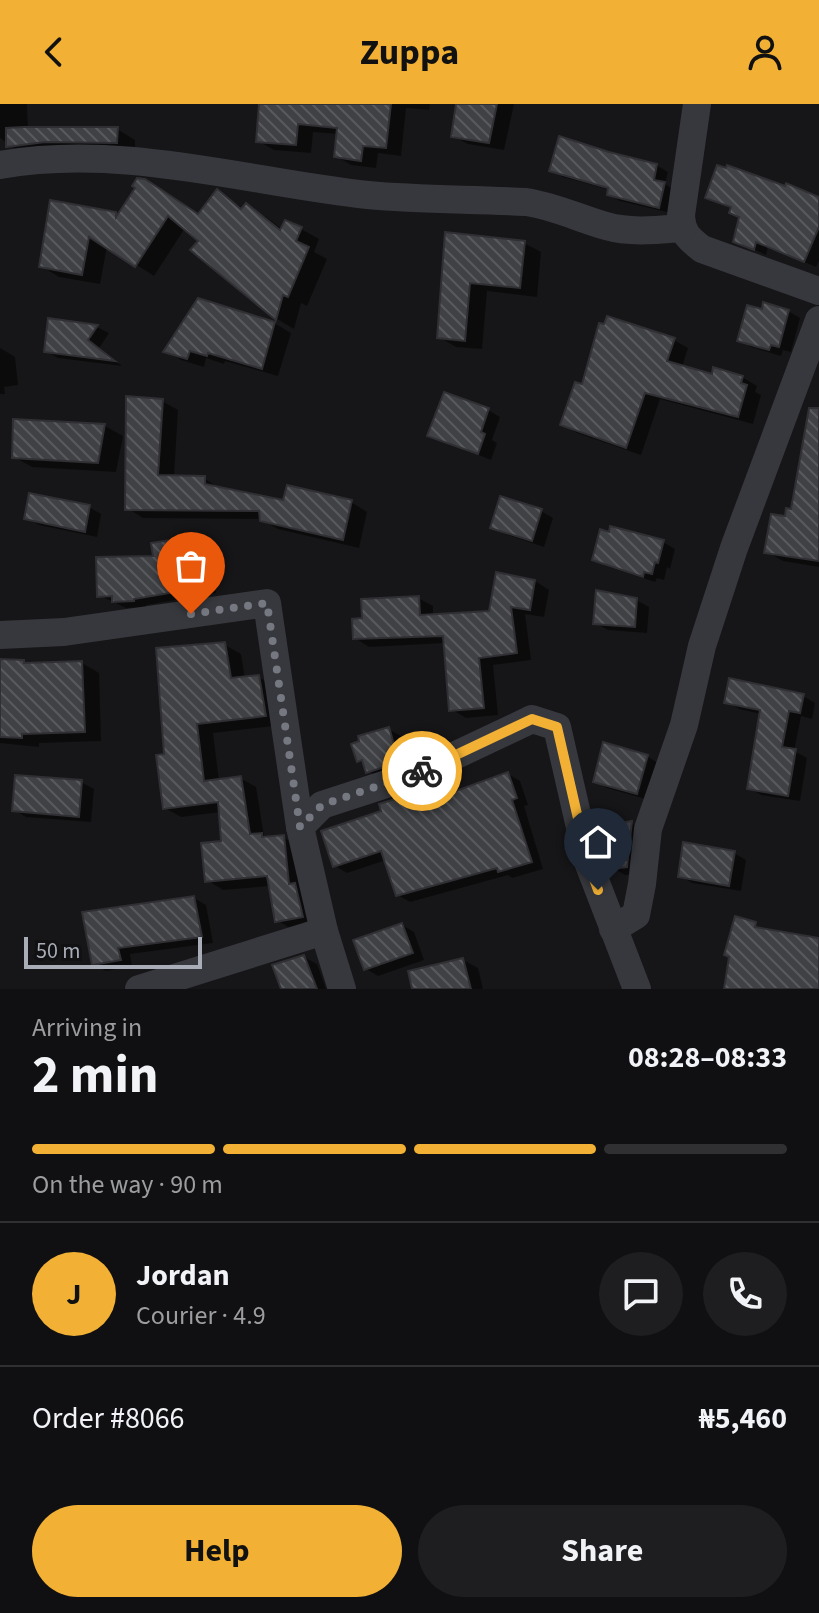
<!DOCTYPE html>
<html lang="en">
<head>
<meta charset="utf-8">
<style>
	:root { --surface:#101012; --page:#1e1e20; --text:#f1f3f6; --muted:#9c9d9f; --line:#303032; --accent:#f2b134 }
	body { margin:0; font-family:"Source Sans 3",sans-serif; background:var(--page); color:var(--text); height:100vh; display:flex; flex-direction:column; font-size:30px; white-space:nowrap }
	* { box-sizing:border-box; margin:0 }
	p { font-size:26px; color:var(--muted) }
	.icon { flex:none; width:44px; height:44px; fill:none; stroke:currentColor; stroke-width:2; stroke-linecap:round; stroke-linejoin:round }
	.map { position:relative; height:885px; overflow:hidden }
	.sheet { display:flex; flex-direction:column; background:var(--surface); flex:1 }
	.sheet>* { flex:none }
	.scale { position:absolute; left:24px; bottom:20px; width:178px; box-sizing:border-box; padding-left:8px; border:4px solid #a8adb8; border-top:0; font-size:22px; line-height:28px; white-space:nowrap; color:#a8adb8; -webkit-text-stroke:6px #111113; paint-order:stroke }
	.pin { position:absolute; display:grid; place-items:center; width:68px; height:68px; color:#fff; margin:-82px -34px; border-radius:50% 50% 50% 0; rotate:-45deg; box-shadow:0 0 8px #0007 }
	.pin .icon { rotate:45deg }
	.courier { position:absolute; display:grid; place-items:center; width:80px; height:80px; margin:-40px; border:6px solid #f2b134; border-radius:50%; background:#fff; color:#222; box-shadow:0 2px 10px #0007 }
	.overview em { font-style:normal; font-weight:700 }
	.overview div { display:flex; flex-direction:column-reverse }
	.overview { display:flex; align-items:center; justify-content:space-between; height:136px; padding:0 32px }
	h1 { font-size:52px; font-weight:700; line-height:60px }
	.bar { display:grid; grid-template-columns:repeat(4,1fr); gap:12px 8px; align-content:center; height:96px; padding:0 32px }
	.bar i { height:10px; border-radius:6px; background:var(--line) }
	.bar .active { background:var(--accent) }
	.bar p { grid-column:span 4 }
	.line { display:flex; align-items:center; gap:20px; padding:0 32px; border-top:2px solid var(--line) }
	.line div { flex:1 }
	.round { display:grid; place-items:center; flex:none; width:84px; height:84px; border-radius:42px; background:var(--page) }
	.cta { display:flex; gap:16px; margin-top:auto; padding:16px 32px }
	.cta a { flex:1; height:92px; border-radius:48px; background:var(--accent); color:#111; font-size:32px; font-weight:700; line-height:92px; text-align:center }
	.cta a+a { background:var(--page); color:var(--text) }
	header { display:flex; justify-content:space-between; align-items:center; height:104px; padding:0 32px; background:var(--accent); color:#111; font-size:36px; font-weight:700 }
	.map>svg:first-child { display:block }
	.shadow { fill:#0007 }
	.building { fill:url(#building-back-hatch); stroke:#303034; stroke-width:2 }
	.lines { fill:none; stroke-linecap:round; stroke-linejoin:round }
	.minor { stroke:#37383d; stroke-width:28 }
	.done { stroke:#757880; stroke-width:8; stroke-dasharray:0 14.4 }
	.route { stroke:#f2b134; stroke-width:10 }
</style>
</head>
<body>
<header><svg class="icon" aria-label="back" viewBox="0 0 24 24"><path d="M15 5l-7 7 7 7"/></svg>Zuppa<svg class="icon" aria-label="person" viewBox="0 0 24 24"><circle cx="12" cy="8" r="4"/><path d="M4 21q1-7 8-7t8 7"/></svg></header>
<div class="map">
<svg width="819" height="885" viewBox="0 0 819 885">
	<defs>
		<pattern id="building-back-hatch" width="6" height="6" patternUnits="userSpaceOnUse" patternTransform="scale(2)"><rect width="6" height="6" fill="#404145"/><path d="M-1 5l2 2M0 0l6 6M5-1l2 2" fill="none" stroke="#595a5e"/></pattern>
	</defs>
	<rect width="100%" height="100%" fill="#161618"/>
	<g class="shadow">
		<path d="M0,0H27L28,25H117L135,36V48L26,52L0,34Z"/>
		<path d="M258,0H430L429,6L406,4L401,52L378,49L376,64L351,61L336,52L338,30L313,28L311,49L274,46L258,37L261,2Z"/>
		<path d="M458,0H514L504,46L468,40L453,32Z"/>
		<path d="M560,34L656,61L668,68L665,80L676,87L671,109L620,97L609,90L610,86L563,73L551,67Z"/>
		<path d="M218,88L244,105L247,102L265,112L283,126L301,125L319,135L314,148L327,155L307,202L301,199L294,225L277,215L193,145L201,137L185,124L154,172L107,142L100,180L59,173L41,162L116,110L119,112H199Z"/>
		<path d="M708,93L819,96V157L816,163L768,142L766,151L735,137L741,114L732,105Z"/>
		<path d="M446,130L524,139L541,148L537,193L487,187L482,245L456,243L439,233Z"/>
		<path d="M763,207H788L800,214L791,248L783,246L781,252L751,243L739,236Z"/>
		<path d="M49,217L97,223L109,229L99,244L122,262L58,254L46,247Z"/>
		<path d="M274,219L291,229L278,272L225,257L224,260L206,254L204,263L181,256L166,247Z"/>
		<path d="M674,236L688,244L682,263L713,273H742L757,282L755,288L761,291L753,320L660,295L641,351L577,329L562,320L583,282Z"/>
		<path d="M0,244L15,253L18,281L4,283L5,290H0Z"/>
		<path d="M162,297L178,306L174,373L204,374L220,385L285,399L351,398L367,408L359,444L278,425L261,415L143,414L127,404Z"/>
		<path d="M488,306L500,313L492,336L497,339L491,356L429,331Z"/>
		<path d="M819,314V463L783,457L767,448L793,407Z"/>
		<path d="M15,317L105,322L123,332L116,368L32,363L14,353Z"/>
		<path d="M89,403L101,410L97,433L39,421L26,414Z"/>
		<path d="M541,407L553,414L544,443L505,430L493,423Z"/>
		<path d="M195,434L208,441L216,489L146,501V503L126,504L99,491L156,453Z"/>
		<path d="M663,438L675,445L670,465L667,463L664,476L657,474L655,478L606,462L594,455Z"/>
		<path d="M535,477L549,486L544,513L525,510L531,556L493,561L498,611L466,614L451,605L445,539L369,543L355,534L364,516L418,494L433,502V513L491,509Z"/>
		<path d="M636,496L649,503L647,529L608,526L595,519Z"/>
		<path d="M225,541L241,550L245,575L258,573L275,582L282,621L213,629L219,677L240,674L256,683L264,732L268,735L283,733L300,743L318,821L293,826L277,816L270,782L223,786L207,776L223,739L221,708L181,713L165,704L167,652Z"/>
		<path d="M0,557L28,561L82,559L99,569L101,637L39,639V643L0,639Z"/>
		<path d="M803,592L815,599L812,615L801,612L794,647L807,654L800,697L761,691L749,684L761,610L739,605L727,598Z"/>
		<path d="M388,625L401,632L410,665L380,674L368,667L364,660L358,656Z"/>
		<path d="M647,652L659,660L649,696L607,684L595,677Z"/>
		<path d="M508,670L520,677L528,701L524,702L543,765L512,774L508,771L410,798L398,791L386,756L347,769L335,762L384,708L405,694L418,703Z"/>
		<path d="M81,678L94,685L91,718L26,713L14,706Z"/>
		<path d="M631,719L643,726L639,769L625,771L613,764Z"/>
		<path d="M734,749L746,756L741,787L692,779L680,772Z"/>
		<path d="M194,794L206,801L213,839L130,850L132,862L106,867L93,860Z"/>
		<path d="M402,821L414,828L424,856L378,872L366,865Z"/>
		<path d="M304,853L317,860L326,885H283Z"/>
		<path d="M463,856L478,864L483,885H414Z"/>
	</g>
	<g class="building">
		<path d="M259,0H391L386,44L363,42L361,57L334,53L337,24L298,20L296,41L256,38Z"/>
		<path d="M456,0H497L489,39L451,33Z"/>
		<path d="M24,23H118L117,39L45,38L6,43V24Z"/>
		<path d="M559,32L609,48L657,60L654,76L665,78L659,104L607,91L608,84L549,67Z"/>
		<path d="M717,61L726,64L727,61L785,82L786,79L819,93V123L804,158L756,138L754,146L733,138L739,113L729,109L731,103L705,94Z"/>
		<path d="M137,74L145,75L198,110L217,85L241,105L246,99L280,126L285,116L302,123L296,137L309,143L288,193L283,191L276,216L190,146L198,137L168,112L135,163L89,133L82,171L39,163L50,96L116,108V113L135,84L132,82Z"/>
		<path d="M445,128L525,137L520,184L470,179L465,237L437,234Z"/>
		<path d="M198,194L275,218L262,265L208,249L207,252L190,247L187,255L163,248Z"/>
		<path d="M763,198L789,206L779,243L771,241L769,246L737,237L747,201L762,205Z"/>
		<path d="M607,212L675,234L667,257L712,270L713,263L743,272L741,279L747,281L738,313L645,289L626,344L560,321L575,278L582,280L599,219L604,220Z"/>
		<path d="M48,214L98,221L88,236L115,257L44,248Z"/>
		<path d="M444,288L489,304L481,328L485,330L478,350L427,332Z"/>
		<path d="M126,292L163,295L158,371L205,372V380L283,396L287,381L352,396L343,436L260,417L259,407L125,406Z"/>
		<path d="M809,304H819V457L764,449L771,410L785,412L786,404L791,405Z"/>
		<path d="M13,315L105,320L98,359L12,354Z"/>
		<path d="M29,389L90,401L85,428L24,415Z"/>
		<path d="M500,392L542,405L532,437L490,424Z"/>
		<path d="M610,422L664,436L658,459L655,458L652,470L644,468L643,473L592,456L600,425L609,428Z"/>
		<path d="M196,432L205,483L134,495V497L112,498V492L97,493L96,453L153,452L151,439Z"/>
		<path d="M496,468L535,476L530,506L511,503L517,549L479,554L484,604L449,607L443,532L353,535L352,515L362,514L361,495L419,492L420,511L489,507Z"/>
		<path d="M596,486L637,494L635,523L593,520Z"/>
		<path d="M225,538L231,574L259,571L266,612L197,620L204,677L241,672L250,730L262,729V733L284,731L289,780L295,779L303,813L275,818L267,772L205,778L201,739L221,737L218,698L163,705L156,651L164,650L156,544Z"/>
		<path d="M0,555L24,556V559L82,557L85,628L22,630V634L0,633Z"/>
		<path d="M729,574L804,590L800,609L789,607L782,643L796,645L788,692L747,685L760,606L724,599Z"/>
		<path d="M389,623L399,658L366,669L362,656L357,658L351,640L359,637L358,632Z"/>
		<path d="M603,638L648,651L637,690L593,678Z"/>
		<path d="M508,668L517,694L512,696L532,758L498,768L497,764L396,792L381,747L333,763L321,727L381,707L379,700L405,692L409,704Z"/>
		<path d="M15,671L82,676L79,713L12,707Z"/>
		<path d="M632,717L627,763L611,765L604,753L598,722Z"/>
		<path d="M683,738L735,747L729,782L678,773Z"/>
		<path d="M194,792L202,833L118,844L121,856L92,861L82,808Z"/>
		<path d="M735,812L756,818L755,823L819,834V885H724L729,853L724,851Z"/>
		<path d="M402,819L413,849L364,866L353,836Z"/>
		<path d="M304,851L317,885H281L272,861Z"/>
		<path d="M463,854L471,885H412L408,867Z"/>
	</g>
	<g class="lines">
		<g class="minor">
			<path d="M697,0L681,111C682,129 688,134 702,145L819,187"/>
			<path d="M0,61C122,39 248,78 368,91C420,96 474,95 526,98C554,102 578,114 606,122C630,129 657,126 682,124"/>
			<path d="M0,531L64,528L267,499L300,723L324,827L342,885"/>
			<path d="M300,723L322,701L414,671L532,615L557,623L588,758L637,885"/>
			<path d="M613,825L636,811L642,780L648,725L684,621L702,542L734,444L819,216"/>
			<path d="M139,885L324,827"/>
		</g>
	</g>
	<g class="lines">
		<path class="done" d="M191,510L267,499L300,723L322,701L422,667"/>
		<path class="route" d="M422,667L532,615L557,623L588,758L598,786"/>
	</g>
</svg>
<div class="scale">50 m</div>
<div class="pin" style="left:191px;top:510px;background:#ea580c"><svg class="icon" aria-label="bag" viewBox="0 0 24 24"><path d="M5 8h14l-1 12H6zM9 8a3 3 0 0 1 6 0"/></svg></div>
<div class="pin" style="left:598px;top:786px;background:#1f2937"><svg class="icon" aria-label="home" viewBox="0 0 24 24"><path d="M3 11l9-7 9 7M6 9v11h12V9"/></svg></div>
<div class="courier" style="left:422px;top:667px"><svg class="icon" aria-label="bike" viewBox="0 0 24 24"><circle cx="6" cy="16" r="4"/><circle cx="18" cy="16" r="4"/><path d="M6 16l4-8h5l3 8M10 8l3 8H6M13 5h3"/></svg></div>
</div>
<section class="sheet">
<div class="overview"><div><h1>2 min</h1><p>Arriving in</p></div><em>08:28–08:33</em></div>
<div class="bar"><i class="active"></i><i class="active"></i><i class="active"></i><i></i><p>On the way · 90 m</p></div>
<div class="line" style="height:144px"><b class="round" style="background:var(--accent);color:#111">J</b><div><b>Jordan</b><p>Courier · 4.9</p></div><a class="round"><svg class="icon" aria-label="chat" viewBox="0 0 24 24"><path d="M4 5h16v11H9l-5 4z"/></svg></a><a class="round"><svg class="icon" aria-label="phone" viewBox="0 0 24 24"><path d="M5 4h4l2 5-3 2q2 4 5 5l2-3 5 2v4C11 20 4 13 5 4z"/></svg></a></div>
<div class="line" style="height:104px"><div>Order #8066</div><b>₦5,460</b></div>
<div class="cta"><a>Help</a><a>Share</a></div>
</section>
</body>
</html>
